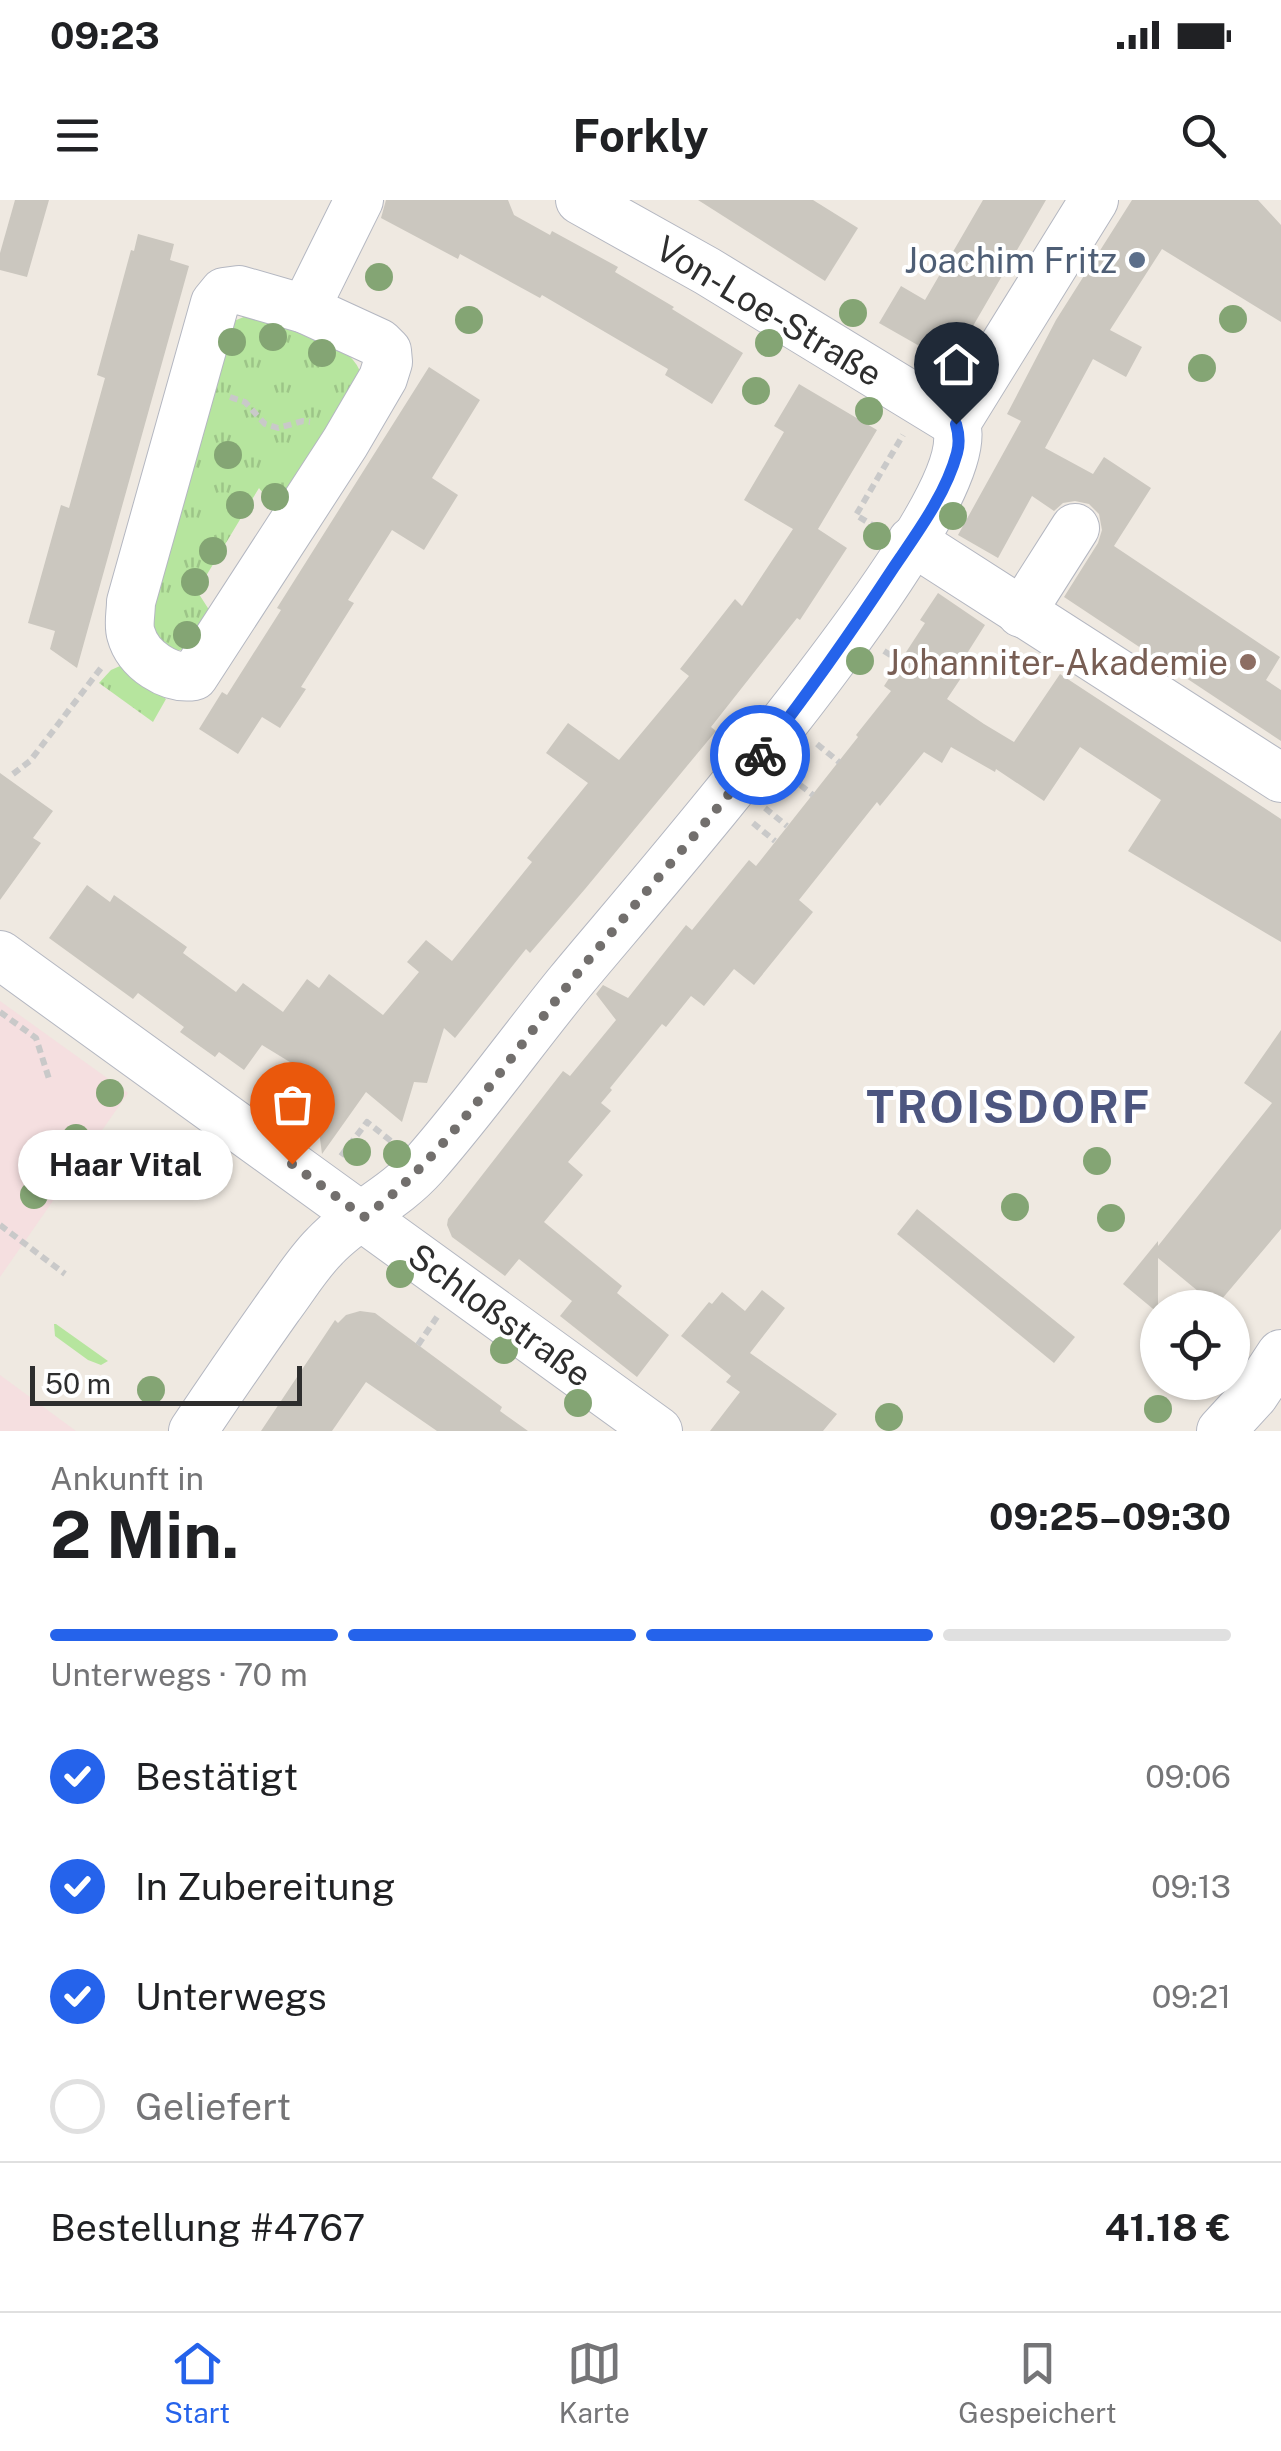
<!DOCTYPE html>
<html lang="de">
<head>
<meta charset="utf-8">
<style>
	:root { --surface:#fff; --page:#f2f2f2; --text:#202124; --muted:#757577; --line:#e0e0e0; --accent:#2563eb }
	body { margin:0; font-family:"Public Sans",sans-serif; background:var(--page); color:var(--text); height:100vh; display:flex; flex-direction:column; font-size:38px; white-space:nowrap }
	* { box-sizing:border-box; margin:0 }
	p { font-size:32px; color:var(--muted) }
	.icon { flex:none; width:55px; height:55px; fill:none; stroke:currentColor; stroke-width:2; stroke-linecap:round; stroke-linejoin:round }
	.map { position:relative; height:1231px; overflow:hidden }
	.sheet { display:flex; flex-direction:column; background:var(--surface); flex:1 }
	.sheet>* { flex:none }
	.fabs { position:absolute; left:1140px; top:1090px; display:grid; gap:20px }
	.fabs a { display:grid; place-items:center; width:110px; height:110px; border-radius:50%; background:var(--surface); box-shadow:0 2px 8px #0004; font-size:50px }
	.scale { position:absolute; left:30px; bottom:25px; width:272px; box-sizing:border-box; padding-left:10px; border:5px solid #2e2e2e; border-top:0; font-size:28px; line-height:35px; white-space:nowrap; color:#2e2e2e; -webkit-text-stroke:8px #fff; paint-order:stroke }
	.pin { position:absolute; display:grid; place-items:center; width:85px; height:85px; color:#fff; margin:-102px -42px; border-radius:50% 50% 50% 0; rotate:-45deg; box-shadow:0 0 10px #0007 }
	.pin .icon { rotate:45deg }
	.courier { position:absolute; display:grid; place-items:center; width:100px; height:100px; margin:-50px; border:8px solid #2563eb; border-radius:50%; background:#fff; color:#222; box-shadow:0 2px 12px #0007 }
	.bubble { position:absolute; height:70px; border-radius:35px; background:var(--surface); box-shadow:0 2px 8px #0004; font-size:32px; font-weight:700; line-height:70px; text-align:center }
	.overview em { font-style:normal; font-weight:700 }
	.overview div { display:flex; flex-direction:column-reverse }
	.overview { display:flex; align-items:center; justify-content:space-between; height:170px; padding:0 50px }
	h1 { font-size:65px; font-weight:700; line-height:75px }
	.bar { display:grid; grid-template-columns:repeat(4,1fr); gap:15px 10px; align-content:center; height:120px; padding:0 50px }
	.bar i { height:12px; border-radius:8px; background:var(--line) }
	.bar .selected { background:var(--accent) }
	.bar p { grid-column:span 4 }
	.line { display:flex; align-items:center; gap:25px; padding:0 50px; border-top:2px solid var(--line) }
	.line div { flex:1 }
	ol { padding:0 50px; list-style:none }
	li { display:flex; align-items:center; gap:30px; height:110px }
	li p { margin-inline-start:auto }
	li .icon { padding:10px; border-radius:50%; background:var(--accent); color:#fff; stroke-width:4 }
	li:last-child { color:var(--muted) }
	li i { width:55px; height:55px; border:5px solid var(--line); border-radius:50% }
	.status { display:flex; justify-content:space-between; align-items:center; height:70px; padding:0 50px; background:var(--surface); direction:ltr }
	.status svg { height:28px; fill:currentColor }
	header { display:flex; justify-content:space-between; align-items:center; height:130px; padding:0 50px; background:var(--surface); font-size:45px; font-weight:700 }
	.tabs { display:flex; justify-content:space-around; align-items:center; height:140px; border-top:2px solid var(--line); background:var(--surface); font-size:28px; color:var(--muted) }
	.tabs a { display:grid; justify-items:center; gap:5px }
	.tabs .selected { color:var(--accent) }
	.map>svg:first-child { display:block }
	.medical { fill:#f5dfe0 }
	.grass { fill:url(#grass-tufts) }
	.building { fill:#cbc7bf }
	.lines { fill:none; stroke-linecap:round; stroke-linejoin:round }
	.minor-casing { stroke:#b4b7c1; stroke-width:50 }
	.path { stroke:#c9c9c9; stroke-width:6; stroke-dasharray:8 5; stroke-linecap:butt }
	.minor { stroke:#fff; stroke-width:48 }
	.tree { fill:#84a574 }
	.done { stroke:#726f6d; stroke-width:10; stroke-dasharray:0 18 }
	.route { stroke:#2563eb; stroke-width:12 }
	.service-dot { fill:#5c6f8a; stroke:#fff; stroke-width:4 }
	.education-dot { fill:#8d6e63; stroke:#fff; stroke-width:4 }
	.labels { text-anchor:middle; dominant-baseline:central; stroke-width:8; stroke-linejoin:round; paint-order:stroke }
	.service-label { font-size:35px; fill:#4e5e75; stroke:#fff; text-anchor:end }
	.street-label { font-size:35px; fill:#2e2e2e; stroke:#fff }
	.education-label { font-size:35px; fill:#785e54; stroke:#fff; text-anchor:end }
	.district-label { font-size:45px; font-weight:bold; letter-spacing:2.5px; fill:#4d5680; stroke:#fff }
</style>
</head>
<body>
<div class="status"><b>09:23</b><svg viewBox="0 0 49 12"><path d="M0 12V9h3v3zM5 12V6h3v6zM10 12V3h3v9zM15 12V0h3v12zM26 1h20v11H26zM47 4h2v5h-2z"/></svg></div>
<header><svg class="icon" aria-label="menu" viewBox="0 0 24 24"><path d="M4 6h16M4 12h16M4 18h16"/></svg>Forkly<svg class="icon" aria-label="search" viewBox="0 0 24 24"><circle cx="10" cy="10" r="6"/><path d="M15 15l6 6"/></svg></header>
<div class="map">
<svg width="1281" height="1231" viewBox="0 0 1281 1231">
	<defs>
		<pattern id="grass-tufts" width="24" height="20" patternUnits="userSpaceOnUse" patternTransform="scale(2.5)"><rect width="24" height="20" fill="#b6e59e"/><path d="M3 7l-1-3M5 7V3M7 7l1-3M15 17l-1-3M17 17v-4M19 17l1-3" fill="none" stroke="#9dc588"/></pattern>
	</defs>
	<rect width="100%" height="100%" fill="#efe9e1"/>
	<g class="medical">
		<path d="M0,801L128,893L0,1077Z"/>
		<path d="M0,1175L76,1231H0Z"/>
	</g>
	<g class="grass">
		<path d="M246,116L260,117C291,129 346,138 360,171L278,313L259,288L197,391L213,416C185,452 182,466 146,427L234,121Z"/>
		<path d="M120,466L166,499L153,522L99,483L111,470Z"/>
		<path d="M54,1124H56L108,1161L101,1165L88,1160L55,1136Z"/>
	</g>
	<g class="building">
		<path d="M15,0H49L27,77L0,70V53Z"/>
		<path d="M386,0H508L514,15L550,35L552,31L618,67L615,72L674,107L672,109L743,153L712,204L665,175L668,169L542,95L540,98L460,54L458,59L381,18Z"/>
		<path d="M698,0H813L858,28L825,81Z"/>
		<path d="M983,0H1046L951,164L879,123L901,86L925,100Z"/>
		<path d="M1132,0H1258L1281,25V122L1162,49L1110,130L1142,147L1126,177L1093,159L1045,248L1093,274L1104,257L1151,288L1114,346L1280,457L1266,480L1281,490V541L1064,397L1098,343L1102,330L1099,314L1089,304L1075,301L1063,303L1054,311L1032,296L998,358L958,335L1021,221L1007,214L1056,120Z"/>
		<path d="M138,34L174,44L170,60L189,66L77,468L50,449L55,431L28,423L61,305L69,308L105,178L97,175L131,50L134,51Z"/>
		<path d="M429,167L480,200L432,278L458,295L424,350L392,330L348,400L354,403L301,487L306,489L280,528L262,517L238,554L199,529L222,492L227,495L281,410L277,408Z"/>
		<path d="M799,184L877,230L818,329L847,348L800,420L797,418L711,527L716,531L585,689L530,753L526,749L455,838L444,828L427,883L414,882L402,922L366,892L322,954L318,923L295,907L309,889L303,886L311,875L262,845L244,870L219,852L215,857L180,832L184,827L138,793L133,799L49,738L87,685L110,702L114,695L187,747L183,753L236,792L243,783L283,812L307,779L319,788L329,774L383,815L419,772L407,762L426,740L452,761L532,662L527,658L588,583L546,553L568,523L619,560L689,476L680,469L706,436L735,399L742,406L793,329L744,300L784,232L774,226Z"/>
		<path d="M938,393L985,425L966,455L973,460L947,499L984,524L1014,542L1060,474L1281,619V742L1128,651L1161,600L1080,547L1044,601L996,569L995,572L951,547L942,563L924,552L880,606L877,602L799,700L813,712L754,785L734,769L704,806L691,796L666,827L662,824L610,888L612,890L601,903L611,911L568,962L583,975L544,1022L622,1086L617,1093L669,1135L637,1177L560,1116L572,1101L519,1059L505,1076L452,1037L447,1025L448,1019L563,871L570,876L616,820L596,794L603,785L628,798L686,725L692,730L749,660L756,666L858,537L856,535L891,491L884,486L925,423L920,420Z"/>
		<path d="M0,573L53,611L33,638L41,643L0,700Z"/>
		<path d="M1281,830V1029L1216,1106L1158,1058V1113L1123,1084L1158,1041V1046L1272,903L1244,883Z"/>
		<path d="M917,1009L1075,1137L1054,1163L897,1034Z"/>
		<path d="M762,1090L785,1108L750,1153L837,1214L823,1231H710L740,1192L726,1182L731,1176L681,1136L709,1102L712,1104L722,1092L745,1111Z"/>
		<path d="M360,1111L375,1113L502,1207L500,1211L528,1231H437L366,1182L332,1231H261L335,1120L338,1123L346,1115Z"/>
	</g>
	<g class="lines">
		<defs>
			<g id="minor">
				<path d="M580,0L707,71L956,223"/>
				<path d="M239,90L305,109L379,143L387,151L388,162L383,178L345,243L194,476C169,480 138,460 131,434C128,425 131,412 131,402L215,103L224,92Z"/>
				<path d="M305,109L359,0"/>
				<path d="M912,341L1281,578"/>
				<path d="M1021,413L1075,328"/>
				<path d="M0,755L658,1231"/>
				<path d="M193,1231C221,1189 250,1147 279,1106C294,1086 307,1064 325,1046C354,1015 393,1000 424,965C475,907 521,842 570,782C636,701 984,309 956,223L1094,0"/>
				<path d="M1221,1231L1254,1195L1281,1154"/>
			</g>
		</defs>
		<use href="#minor" class="minor-casing"/>
		<g class="path">
			<path d="M230,197L245,202L265,224L278,228L303,221L310,222"/>
			<path d="M877,328L856,315L903,235"/>
			<path d="M884,451L900,461"/>
			<path d="M817,544L839,562"/>
			<path d="M13,574L30,561L101,468"/>
			<path d="M790,577L813,595"/>
			<path d="M765,608L787,626"/>
			<path d="M753,623L775,641"/>
			<path d="M0,812L36,838L50,882"/>
			<path d="M341,956L367,922L391,941"/>
			<path d="M0,1025L65,1074"/>
			<path d="M418,1145L437,1117"/>
		</g>
		<use href="#minor" class="minor"/>
	</g>
	<g class="tree">
		<circle cx="379" cy="77" r="14"/>
		<circle cx="853" cy="113" r="14"/>
		<circle cx="1233" cy="119" r="14"/>
		<circle cx="469" cy="120" r="14"/>
		<circle cx="273" cy="137" r="14"/>
		<circle cx="232" cy="142" r="14"/>
		<circle cx="769" cy="143" r="14"/>
		<circle cx="322" cy="153" r="14"/>
		<circle cx="1202" cy="168" r="14"/>
		<circle cx="756" cy="191" r="14"/>
		<circle cx="869" cy="211" r="14"/>
		<circle cx="228" cy="255" r="14"/>
		<circle cx="275" cy="297" r="14"/>
		<circle cx="240" cy="305" r="14"/>
		<circle cx="953" cy="316" r="14"/>
		<circle cx="877" cy="336" r="14"/>
		<circle cx="213" cy="351" r="14"/>
		<circle cx="195" cy="382" r="14"/>
		<circle cx="187" cy="435" r="14"/>
		<circle cx="860" cy="461" r="14"/>
		<circle cx="110" cy="893" r="14"/>
		<circle cx="76" cy="938" r="14"/>
		<circle cx="357" cy="952" r="14"/>
		<circle cx="397" cy="954" r="14"/>
		<circle cx="1097" cy="961" r="14"/>
		<circle cx="34" cy="995" r="14"/>
		<circle cx="1015" cy="1007" r="14"/>
		<circle cx="1111" cy="1018" r="14"/>
		<circle cx="400" cy="1074" r="14"/>
		<circle cx="504" cy="1150" r="14"/>
		<circle cx="151" cy="1190" r="14"/>
		<circle cx="578" cy="1203" r="14"/>
		<circle cx="1158" cy="1209" r="14"/>
		<circle cx="889" cy="1217" r="14"/>
	</g>
	<g class="lines">
		<path class="done" d="M292,964L364,1017C440,963 505,863 565,789C628,710 698,635 760,555"/>
		<path class="route" d="M760,555C808,494 852,431 894,367C917,333 946,294 957,253C960,242 959,234 956,224"/>
	</g>
	<circle class="service-dot" cx="1137" cy="60" r="10"/>
	<circle class="education-dot" cx="1248" cy="462" r="10"/>
	<g class="labels">
		<g class="service-label">
			<text x="1117" y="60">Joachim Fritz</text>
		</g>
		<g class="street-label">
			<text transform="translate(769 111) rotate(31)">Von-Loe-Straße</text>
			<text transform="translate(500 1115) rotate(36)">Schloßstraße</text>
		</g>
		<g class="education-label">
			<text x="1228" y="462">Johanniter-Akademie</text>
		</g>
		<g class="district-label">
			<text x="1009" y="906">TROISDORF</text>
		</g>
	</g>
</svg>
<div class="fabs">
<a><svg class="icon" aria-label="locate" viewBox="0 0 24 24"><circle cx="12" cy="12" r="6"/><path d="M12 2v4M12 18v4M2 12h4M18 12h4"/></svg></a>
</div>
<div class="scale">50 m</div>
<div class="pin" style="left:292px;top:964px;background:#ea580c"><svg class="icon" aria-label="bag" viewBox="0 0 24 24"><path d="M5 8h14l-1 12H6zM9 8a3 3 0 0 1 6 0"/></svg></div>
<div class="pin" style="left:956px;top:224px;background:#1f2937"><svg class="icon" aria-label="home" viewBox="0 0 24 24"><path d="M3 11l9-7 9 7M6 9v11h12V9"/></svg></div>
<div class="courier" style="left:760px;top:555px"><svg class="icon" aria-label="bike" viewBox="0 0 24 24"><circle cx="6" cy="16" r="4"/><circle cx="18" cy="16" r="4"/><path d="M6 16l4-8h5l3 8M10 8l3 8H6M13 5h3"/></svg></div>
<div class="bubble" style="left:18px;top:930px;width:215px">Haar Vital</div>
</div>
<section class="sheet">
<div class="overview"><div><h1>2 Min.</h1><p>Ankunft in</p></div><em>09:25–09:30</em></div>
<div class="bar"><i class="selected"></i><i class="selected"></i><i class="selected"></i><i></i><p>Unterwegs · 70 m</p></div>
<ol>
<li><svg class="icon" aria-label="check" viewBox="0 0 24 24"><path d="M5 12l5 5 9-10"/></svg>Bestätigt<p>09:06</p></li>
<li><svg class="icon" aria-label="check" viewBox="0 0 24 24"><path d="M5 12l5 5 9-10"/></svg>In Zubereitung<p>09:13</p></li>
<li><svg class="icon" aria-label="check" viewBox="0 0 24 24"><path d="M5 12l5 5 9-10"/></svg>Unterwegs<p>09:21</p></li>
<li><i></i>Geliefert</li>
</ol>
<div class="line" style="height:130px"><div>Bestellung #4767</div><b>41.18 €</b></div>
</section>
<nav class="tabs">
<a class="selected"><svg class="icon" aria-label="home" viewBox="0 0 24 24"><path d="M3 11l9-7 9 7M6 9v11h12V9"/></svg>Start</a>
<a><svg class="icon" aria-label="map" viewBox="0 0 24 24"><path d="M3 6l6-2 6 2 6-2v14l-6 2-6-2-6 2zM9 4v14M15 6v14"/></svg>Karte</a>
<a><svg class="icon" aria-label="saved" viewBox="0 0 24 24"><path d="M7 4h10v16l-5-4-5 4z"/></svg>Gespeichert</a>
</nav>
</body>
</html>
